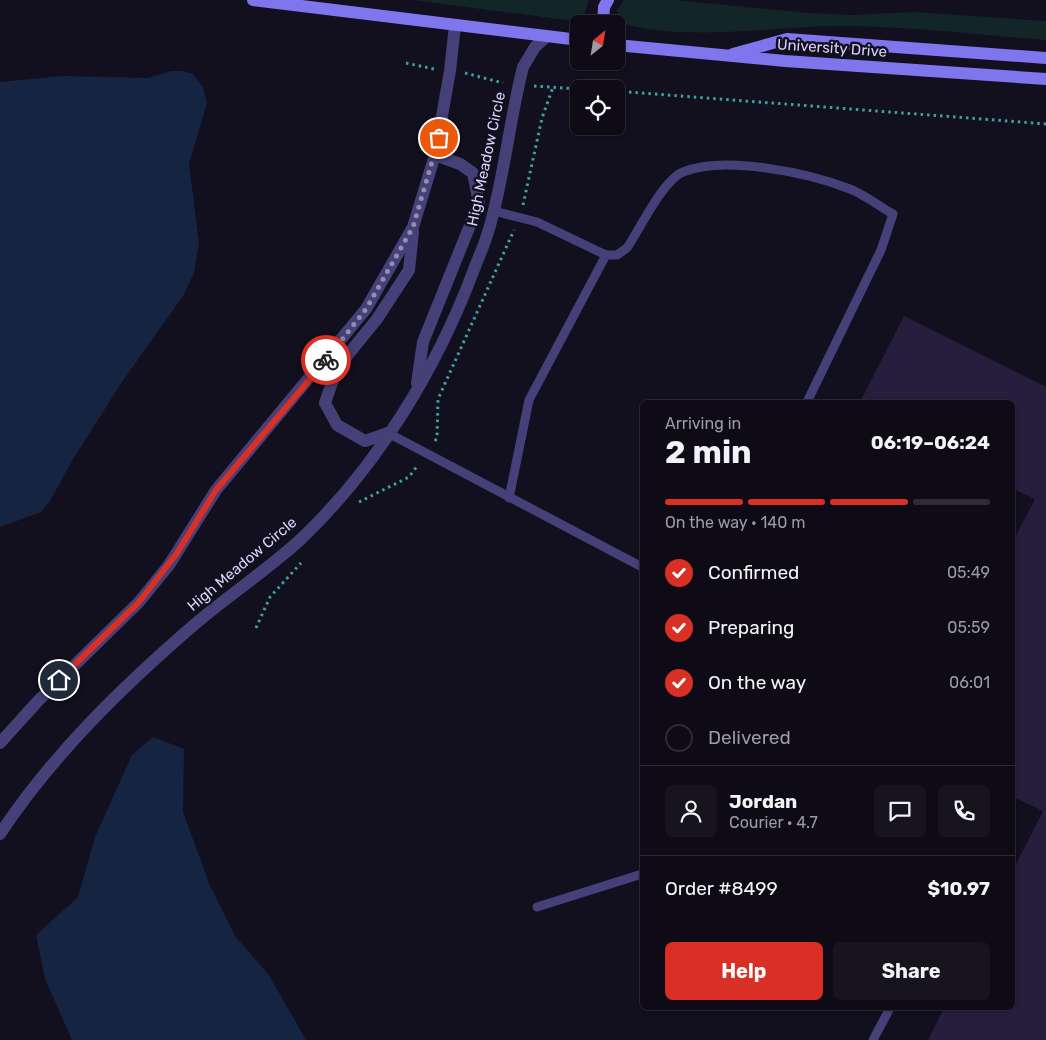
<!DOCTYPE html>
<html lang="en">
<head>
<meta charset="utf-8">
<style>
	:root { --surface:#0e0b16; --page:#17141f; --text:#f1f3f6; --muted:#9b9ba1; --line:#2e2b35; --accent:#d93025 }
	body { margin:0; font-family:Rubik,sans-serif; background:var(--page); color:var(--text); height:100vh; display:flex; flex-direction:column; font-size:19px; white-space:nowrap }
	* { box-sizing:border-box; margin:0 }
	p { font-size:16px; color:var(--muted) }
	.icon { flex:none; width:28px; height:28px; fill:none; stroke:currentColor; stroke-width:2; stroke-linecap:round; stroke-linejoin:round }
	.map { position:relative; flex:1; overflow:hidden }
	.panel { position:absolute; left:640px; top:400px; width:375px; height:610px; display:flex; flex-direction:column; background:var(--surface); border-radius:8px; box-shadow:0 1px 4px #0004,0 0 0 1px var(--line) }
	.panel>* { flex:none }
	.needle { width:32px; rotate:30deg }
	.controls { position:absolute; left:570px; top:15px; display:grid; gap:10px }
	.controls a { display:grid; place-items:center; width:55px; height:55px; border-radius:8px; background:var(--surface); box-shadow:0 1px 4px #0004,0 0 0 1px var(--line); font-size:25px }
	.pin { position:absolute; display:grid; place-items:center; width:42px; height:42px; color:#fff; margin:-21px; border:2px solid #fff; border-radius:50%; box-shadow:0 1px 5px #0007 }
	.courier { position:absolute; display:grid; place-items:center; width:50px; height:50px; margin:-25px; border:4px solid #d93025; border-radius:50%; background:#fff; color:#222; box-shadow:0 1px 6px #0007 }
	.overview em { font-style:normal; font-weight:700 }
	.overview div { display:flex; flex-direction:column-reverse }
	.overview { display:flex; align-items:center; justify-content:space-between; height:85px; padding:0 25px }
	h1 { font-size:32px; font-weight:700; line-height:38px }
	.bar { display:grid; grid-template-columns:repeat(4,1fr); gap:8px 5px; align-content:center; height:60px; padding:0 25px }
	.bar i { height:6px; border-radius:4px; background:var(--line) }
	.bar .current { background:var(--accent) }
	.bar p { grid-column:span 4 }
	.line { display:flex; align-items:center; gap:12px; padding:0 25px; border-top:1px solid var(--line) }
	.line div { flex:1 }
	.round { display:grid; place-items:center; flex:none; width:52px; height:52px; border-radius:8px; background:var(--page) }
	ol { padding:0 25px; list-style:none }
	li { display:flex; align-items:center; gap:15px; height:55px }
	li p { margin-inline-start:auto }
	li .icon { padding:5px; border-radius:50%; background:var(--accent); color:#fff; stroke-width:4 }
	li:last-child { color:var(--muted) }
	li i { width:28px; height:28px; border:2px solid var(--line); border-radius:50% }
	.button { display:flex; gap:10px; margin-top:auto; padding:10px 25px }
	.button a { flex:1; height:58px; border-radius:8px; background:var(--accent); color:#fff; font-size:20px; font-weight:700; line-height:58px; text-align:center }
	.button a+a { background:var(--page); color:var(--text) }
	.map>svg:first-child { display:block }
	.green { fill:#132627 }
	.water { fill:#152441 }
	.building { fill:#261e3c }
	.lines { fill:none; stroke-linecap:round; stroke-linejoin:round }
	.path { stroke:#3da1a1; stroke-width:3; stroke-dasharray:2.5 4; stroke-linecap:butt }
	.service { stroke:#454077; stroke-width:9 }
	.tertiary { stroke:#454077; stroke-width:12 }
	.secondary { stroke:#7f75ec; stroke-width:12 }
	.done { stroke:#938eac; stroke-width:5; stroke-dasharray:0 9 }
	.route { stroke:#d93025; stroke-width:6 }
	.labels { text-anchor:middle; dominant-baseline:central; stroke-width:5; stroke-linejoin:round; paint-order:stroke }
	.street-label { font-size:15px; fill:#d9d2f9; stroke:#120f1e }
</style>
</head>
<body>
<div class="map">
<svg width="1046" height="1040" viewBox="0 0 1046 1040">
	<rect width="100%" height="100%" fill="#120f1e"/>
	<g class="green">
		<path d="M413,0H589L582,22Z"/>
		<path d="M626,0H675L809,13L852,15L914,12L1046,21V40C980,35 914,27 848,26C777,25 688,43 621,23L617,11L622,2Z"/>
	</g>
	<g class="water">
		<path d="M171,71H182L193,74L203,87L207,103L189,164L199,243L194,273L183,296L122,382L73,459L50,501L41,512L0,527V82L62,76L148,78Z"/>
		<path d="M153,737L184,749L183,812L209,883L235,936L269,975L306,1040H72L45,979L36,935L78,897L95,837L132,755Z"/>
	</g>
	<path class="building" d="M904,316L1046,387V1040H928L944,1008H1012V872L1043,811L1012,796V543L1035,499L1012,488V402H860Z"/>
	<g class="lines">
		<g class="path">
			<path d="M406,63L434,69"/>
			<path d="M465,73L503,83"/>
			<path d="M534,86L579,89"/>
			<path d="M616,91L1046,124"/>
			<path d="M523,205L542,118L553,87"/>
			<path d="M435,441L437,438L438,399L514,230"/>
			<path d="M359,502L409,477L418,465"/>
			<path d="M256,628L270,597L301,563"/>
		</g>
		<g class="service">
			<path d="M494,211L537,222L606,255H617L627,248C640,229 663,180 683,172C725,155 809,173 850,189C865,195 879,206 893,214L881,250L807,402"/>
			<path d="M388,433L642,567"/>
			<path d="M509,498L529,400L606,255"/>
			<path d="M537,907L642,874"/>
			<path d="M873,1040L890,1008"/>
		</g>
		<g class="tertiary">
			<path d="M417,383L423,342L479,203L473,173L460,164L435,155"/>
			<path d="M388,433L365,441L337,425L325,403L337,368L377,319L409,270L413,232"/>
			<path d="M0,743L38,701L139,602L169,565L216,490L366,309L413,227L435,155L450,71L455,25"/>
			<path d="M0,834C53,754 122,687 195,624C229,595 267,570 300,540C377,467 436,370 473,272C479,256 487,239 491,222C505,171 510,118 523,67L535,47L546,37"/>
		</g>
		<g class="secondary">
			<path d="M253,0L579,40"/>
			<path d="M603,24L604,7L608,0"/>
			<path d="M616,45L785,61L1046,79"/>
			<path d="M733,54L787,39L1046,58"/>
		</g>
	</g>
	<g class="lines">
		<path class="done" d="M326,360L366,309L413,227L439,138"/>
		<path class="route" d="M59,680L139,602L177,553L216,490L326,360"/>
	</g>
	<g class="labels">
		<g class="street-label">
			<text transform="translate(832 48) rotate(4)">University Drive</text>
			<text transform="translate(486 159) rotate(-78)">High Meadow Circle</text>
			<text transform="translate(242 564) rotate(-40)">High Meadow Circle</text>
		</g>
	</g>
</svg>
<div class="controls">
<a><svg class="needle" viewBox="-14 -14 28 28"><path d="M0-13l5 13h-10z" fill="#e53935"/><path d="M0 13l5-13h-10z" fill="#9b9ba1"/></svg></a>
<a><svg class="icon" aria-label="locate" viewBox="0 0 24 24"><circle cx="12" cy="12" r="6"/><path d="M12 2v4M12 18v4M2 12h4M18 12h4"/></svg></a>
</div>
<div class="pin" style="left:439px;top:138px;background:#ea580c"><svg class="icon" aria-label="bag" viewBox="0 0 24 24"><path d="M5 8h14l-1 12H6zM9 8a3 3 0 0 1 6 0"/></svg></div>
<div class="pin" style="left:59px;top:680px;background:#1f2937"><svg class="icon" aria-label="home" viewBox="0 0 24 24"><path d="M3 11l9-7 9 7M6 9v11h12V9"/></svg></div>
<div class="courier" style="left:326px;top:360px"><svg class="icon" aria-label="bike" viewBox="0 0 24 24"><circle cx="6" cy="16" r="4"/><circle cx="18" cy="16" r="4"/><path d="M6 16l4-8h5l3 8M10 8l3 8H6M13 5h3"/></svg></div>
<section class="panel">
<div class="overview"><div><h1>2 min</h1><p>Arriving in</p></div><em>06:19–06:24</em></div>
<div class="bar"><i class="current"></i><i class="current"></i><i class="current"></i><i></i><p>On the way · 140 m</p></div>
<ol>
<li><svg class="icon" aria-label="check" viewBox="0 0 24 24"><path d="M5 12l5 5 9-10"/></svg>Confirmed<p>05:49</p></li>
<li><svg class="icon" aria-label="check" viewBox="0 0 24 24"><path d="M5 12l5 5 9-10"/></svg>Preparing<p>05:59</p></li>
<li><svg class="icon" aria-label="check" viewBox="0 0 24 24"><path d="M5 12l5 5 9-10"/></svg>On the way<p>06:01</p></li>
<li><i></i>Delivered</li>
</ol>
<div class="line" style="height:90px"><a class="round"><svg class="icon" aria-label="person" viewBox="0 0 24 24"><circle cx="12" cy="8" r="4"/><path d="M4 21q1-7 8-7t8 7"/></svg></a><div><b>Jordan</b><p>Courier · 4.7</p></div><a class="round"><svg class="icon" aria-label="chat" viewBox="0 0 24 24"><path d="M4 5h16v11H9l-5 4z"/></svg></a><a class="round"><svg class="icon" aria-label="phone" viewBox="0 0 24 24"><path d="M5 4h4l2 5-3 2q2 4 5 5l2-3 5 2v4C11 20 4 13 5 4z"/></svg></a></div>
<div class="line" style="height:65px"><div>Order #8499</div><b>$10.97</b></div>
<div class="button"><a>Help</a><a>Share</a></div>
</section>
</div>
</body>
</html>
